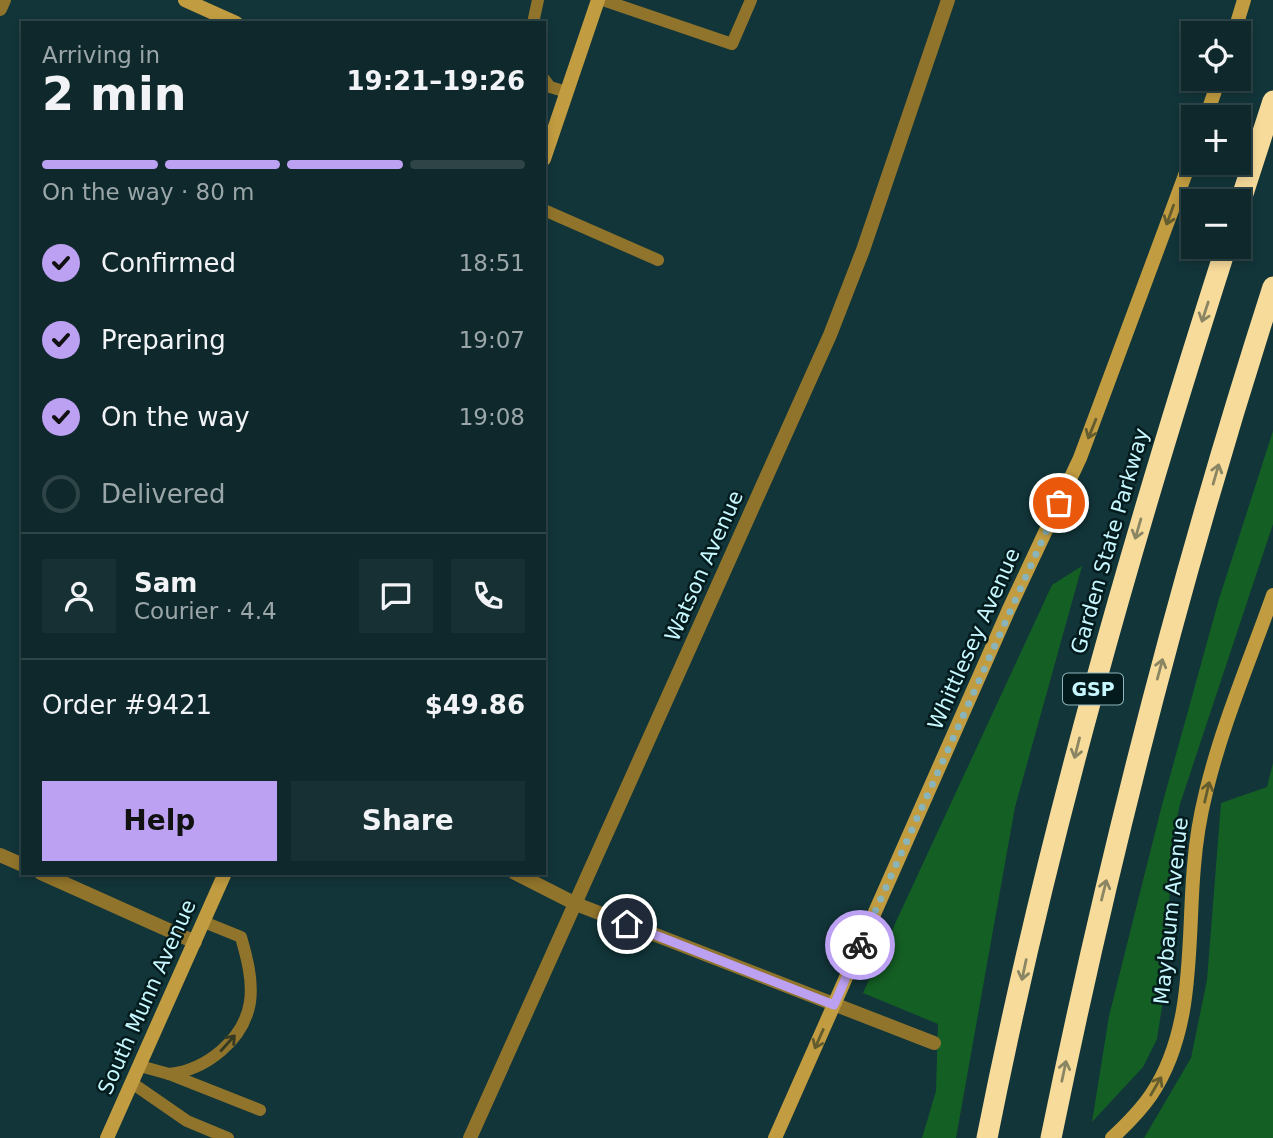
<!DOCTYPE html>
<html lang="en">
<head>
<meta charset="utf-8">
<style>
	:root { --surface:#0e282b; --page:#173033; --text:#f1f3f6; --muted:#9ba6a9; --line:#2e4447; --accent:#bca0f2 }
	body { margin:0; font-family:"DejaVu Sans",sans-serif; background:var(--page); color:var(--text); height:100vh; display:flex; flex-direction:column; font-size:26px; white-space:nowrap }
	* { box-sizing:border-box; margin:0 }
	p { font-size:23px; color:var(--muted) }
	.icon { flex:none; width:38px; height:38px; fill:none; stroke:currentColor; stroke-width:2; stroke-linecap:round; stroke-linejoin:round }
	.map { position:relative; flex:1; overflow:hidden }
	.panel { position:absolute; left:21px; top:21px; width:525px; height:854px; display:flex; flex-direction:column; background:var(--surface); border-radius:0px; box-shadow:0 4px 10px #0003,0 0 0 2px var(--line) }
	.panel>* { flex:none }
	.fabs { position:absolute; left:1181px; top:21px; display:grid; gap:14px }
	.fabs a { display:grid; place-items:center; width:70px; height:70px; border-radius:0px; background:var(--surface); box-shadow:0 4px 10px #0003,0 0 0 2px var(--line); font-size:35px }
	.pin { position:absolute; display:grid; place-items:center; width:60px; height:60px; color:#fff; margin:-30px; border:4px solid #fff; border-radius:50%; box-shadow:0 2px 7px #0007 }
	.courier { position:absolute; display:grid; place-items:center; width:70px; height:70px; margin:-35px; border:5px solid #bca0f2; border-radius:50%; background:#fff; color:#222; box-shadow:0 2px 9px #0007 }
	.headline em { font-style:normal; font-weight:700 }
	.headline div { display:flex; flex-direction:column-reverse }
	.headline { display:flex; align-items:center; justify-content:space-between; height:119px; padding:0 21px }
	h1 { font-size:46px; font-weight:700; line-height:52px }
	.bar { display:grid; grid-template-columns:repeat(4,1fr); gap:10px 7px; align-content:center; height:84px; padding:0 21px }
	.bar i { height:9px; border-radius:5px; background:var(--line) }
	.bar .current { background:var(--accent) }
	.bar p { grid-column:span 4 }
	.line { display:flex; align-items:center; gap:18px; padding:0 21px; border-top:2px solid var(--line) }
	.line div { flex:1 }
	.round { display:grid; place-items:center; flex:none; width:74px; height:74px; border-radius:0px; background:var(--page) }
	ol { padding:0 21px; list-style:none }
	li { display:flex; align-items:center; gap:21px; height:77px }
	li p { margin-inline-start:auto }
	li .icon { padding:7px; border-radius:50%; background:var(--accent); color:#111; stroke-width:4 }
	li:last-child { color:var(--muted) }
	li i { width:38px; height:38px; border:4px solid var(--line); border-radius:50% }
	.button { display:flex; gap:14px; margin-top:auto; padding:14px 21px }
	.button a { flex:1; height:80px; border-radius:0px; background:var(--accent); color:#111; font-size:28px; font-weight:700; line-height:80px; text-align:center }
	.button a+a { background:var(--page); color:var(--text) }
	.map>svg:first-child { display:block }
	.green { fill:#145f24 }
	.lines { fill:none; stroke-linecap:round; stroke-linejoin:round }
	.lane { stroke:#91742b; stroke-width:12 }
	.street { stroke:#91742b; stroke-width:14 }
	.secondary { stroke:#c19c40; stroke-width:14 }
	.highway { stroke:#f7db9b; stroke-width:21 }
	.oneway { stroke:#625c2f }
	.oneway2 { stroke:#8a8563 }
	.oneway3 { stroke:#353a23 }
	.done { stroke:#88b4ba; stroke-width:7; stroke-dasharray:0 12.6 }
	.route { stroke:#bca0f2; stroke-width:9 }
	.labels { text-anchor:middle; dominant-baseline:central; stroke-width:5; stroke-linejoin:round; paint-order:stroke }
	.shield { fill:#041b1e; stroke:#8cb6bc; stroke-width:2 }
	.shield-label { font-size:19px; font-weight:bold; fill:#c7f8ff }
	.street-label { font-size:21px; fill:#c7f8ff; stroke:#041b1e }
</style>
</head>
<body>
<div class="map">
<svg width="1273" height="1138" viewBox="0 0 1273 1138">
	<rect width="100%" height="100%" fill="#123539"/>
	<g class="green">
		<path d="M1273,431V524L1180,804L1172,843L1165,987L1157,1039L1143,1067L1092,1122L1109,1016L1162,805L1219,599Z"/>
		<path d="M1082,566L1015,807L956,1138H922L936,1091L938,1024L863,993L1052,585Z"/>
		<path d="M1273,763V1138H1144L1191,1058L1207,980L1221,803L1267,787Z"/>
	</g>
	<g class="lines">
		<g class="lane">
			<path d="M603,0L732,44L751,0"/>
			<path d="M533,23L538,0"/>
			<path d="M544,79L550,87L567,92"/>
			<path d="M544,210L658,260"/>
			<path d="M140,1066L169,1074L260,1110"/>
			<path d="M169,1074C206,1070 244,1040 250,1002C253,980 247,958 241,937L204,922"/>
			<path d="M132,1083L187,1121L228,1138"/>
		</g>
		<g class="street">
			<path d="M0,9L4,0"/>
			<path d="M0,855L23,865"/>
			<path d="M41,873L195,942"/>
			<path d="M515,873L576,904L934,1043"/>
			<path d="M470,1138L830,335L863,250L948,0"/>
		</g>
		<g class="secondary">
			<path d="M185,0L236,23"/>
			<path d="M1234,33L1244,0"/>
			<path d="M1206,117L1219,79"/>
			<path d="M544,159L598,0"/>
			<path d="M107,1138L225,873"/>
			<path d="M775,1138L1009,609L1080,458L1194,151"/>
			<path d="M1112,1138C1126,1125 1140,1111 1151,1095C1196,1028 1187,942 1194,866C1196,841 1200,816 1206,792C1222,725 1250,660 1273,595"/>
		</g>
		<g class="highway">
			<path d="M1239,206L1273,101"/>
			<path d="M987,1138C1047,836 1132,540 1226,247"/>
			<path d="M1051,1138C1110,850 1183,566 1273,287"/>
		</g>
	</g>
	<defs><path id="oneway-shaft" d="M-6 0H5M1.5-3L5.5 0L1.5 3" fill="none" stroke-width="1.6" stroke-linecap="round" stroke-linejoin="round" transform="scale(1.75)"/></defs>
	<g class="oneway">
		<use href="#oneway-shaft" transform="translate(1170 215) rotate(110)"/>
		<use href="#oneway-shaft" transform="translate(1092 429) rotate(112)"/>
		<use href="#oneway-shaft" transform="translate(1207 792) rotate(-77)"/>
		<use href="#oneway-shaft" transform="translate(819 1039) rotate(114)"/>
		<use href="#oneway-shaft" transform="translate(1156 1086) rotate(-60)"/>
	</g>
	<g class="oneway2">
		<use href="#oneway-shaft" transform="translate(1205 312) rotate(108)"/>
		<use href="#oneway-shaft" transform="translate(1216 474) rotate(-74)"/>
		<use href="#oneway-shaft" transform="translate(1138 529) rotate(106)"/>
		<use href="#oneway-shaft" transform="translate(1160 669) rotate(-75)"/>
		<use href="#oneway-shaft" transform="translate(1077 748) rotate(104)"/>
		<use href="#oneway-shaft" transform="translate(1104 890) rotate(-76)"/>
		<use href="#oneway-shaft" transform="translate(1024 970) rotate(102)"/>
		<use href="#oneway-shaft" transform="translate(1064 1071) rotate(-78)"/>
	</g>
	<use class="oneway3" href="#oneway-shaft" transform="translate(228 1043) rotate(-48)"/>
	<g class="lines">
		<path class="done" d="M860,945L1059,503"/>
		<path class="route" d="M627,924L834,1005L860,945"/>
	</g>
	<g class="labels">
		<rect class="shield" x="1063" y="673.5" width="60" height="31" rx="5"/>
		<g class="shield-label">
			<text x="1093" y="689">GSP</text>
		</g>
		<g class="street-label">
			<text transform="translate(1110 541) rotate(-74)">Garden State Parkway</text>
			<text transform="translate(704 566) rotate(-66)">Watson Avenue</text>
			<text transform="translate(974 639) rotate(-66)">Whittlesey Avenue</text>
			<text transform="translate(1171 911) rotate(-84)">Maybaum Avenue</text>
			<text transform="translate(147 997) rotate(-66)">South Munn Avenue</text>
		</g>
	</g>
</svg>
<div class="fabs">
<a><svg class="icon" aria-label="locate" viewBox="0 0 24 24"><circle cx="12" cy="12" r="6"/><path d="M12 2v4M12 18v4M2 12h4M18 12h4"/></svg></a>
<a>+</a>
<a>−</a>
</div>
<div class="pin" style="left:1059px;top:503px;background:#ea580c"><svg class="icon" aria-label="bag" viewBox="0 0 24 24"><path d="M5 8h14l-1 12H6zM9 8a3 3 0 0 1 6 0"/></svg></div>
<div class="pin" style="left:627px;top:924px;background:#1f2937"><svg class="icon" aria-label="home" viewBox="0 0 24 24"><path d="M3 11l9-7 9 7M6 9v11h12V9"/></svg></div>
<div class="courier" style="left:860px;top:945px"><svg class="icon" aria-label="bike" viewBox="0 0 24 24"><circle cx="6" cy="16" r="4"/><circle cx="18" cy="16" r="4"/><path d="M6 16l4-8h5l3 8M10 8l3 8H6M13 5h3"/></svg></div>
<section class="panel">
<div class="headline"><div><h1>2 min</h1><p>Arriving in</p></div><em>19:21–19:26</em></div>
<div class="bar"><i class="current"></i><i class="current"></i><i class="current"></i><i></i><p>On the way · 80 m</p></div>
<ol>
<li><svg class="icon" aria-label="check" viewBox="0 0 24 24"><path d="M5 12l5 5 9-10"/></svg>Confirmed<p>18:51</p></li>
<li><svg class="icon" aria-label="check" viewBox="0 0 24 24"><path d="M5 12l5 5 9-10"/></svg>Preparing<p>19:07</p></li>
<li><svg class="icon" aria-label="check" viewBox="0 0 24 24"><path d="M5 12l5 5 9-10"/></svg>On the way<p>19:08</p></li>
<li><i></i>Delivered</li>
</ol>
<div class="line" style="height:126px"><a class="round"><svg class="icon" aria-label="person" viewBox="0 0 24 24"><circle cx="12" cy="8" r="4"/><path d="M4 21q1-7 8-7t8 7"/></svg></a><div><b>Sam</b><p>Courier · 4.4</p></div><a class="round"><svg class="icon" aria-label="chat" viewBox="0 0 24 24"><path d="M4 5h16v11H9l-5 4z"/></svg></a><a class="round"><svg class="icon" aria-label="phone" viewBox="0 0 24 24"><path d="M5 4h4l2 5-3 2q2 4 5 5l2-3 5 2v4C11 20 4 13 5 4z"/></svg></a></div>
<div class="line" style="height:91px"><div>Order #9421</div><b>$49.86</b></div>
<div class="button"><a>Help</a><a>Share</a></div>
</section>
</div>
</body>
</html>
